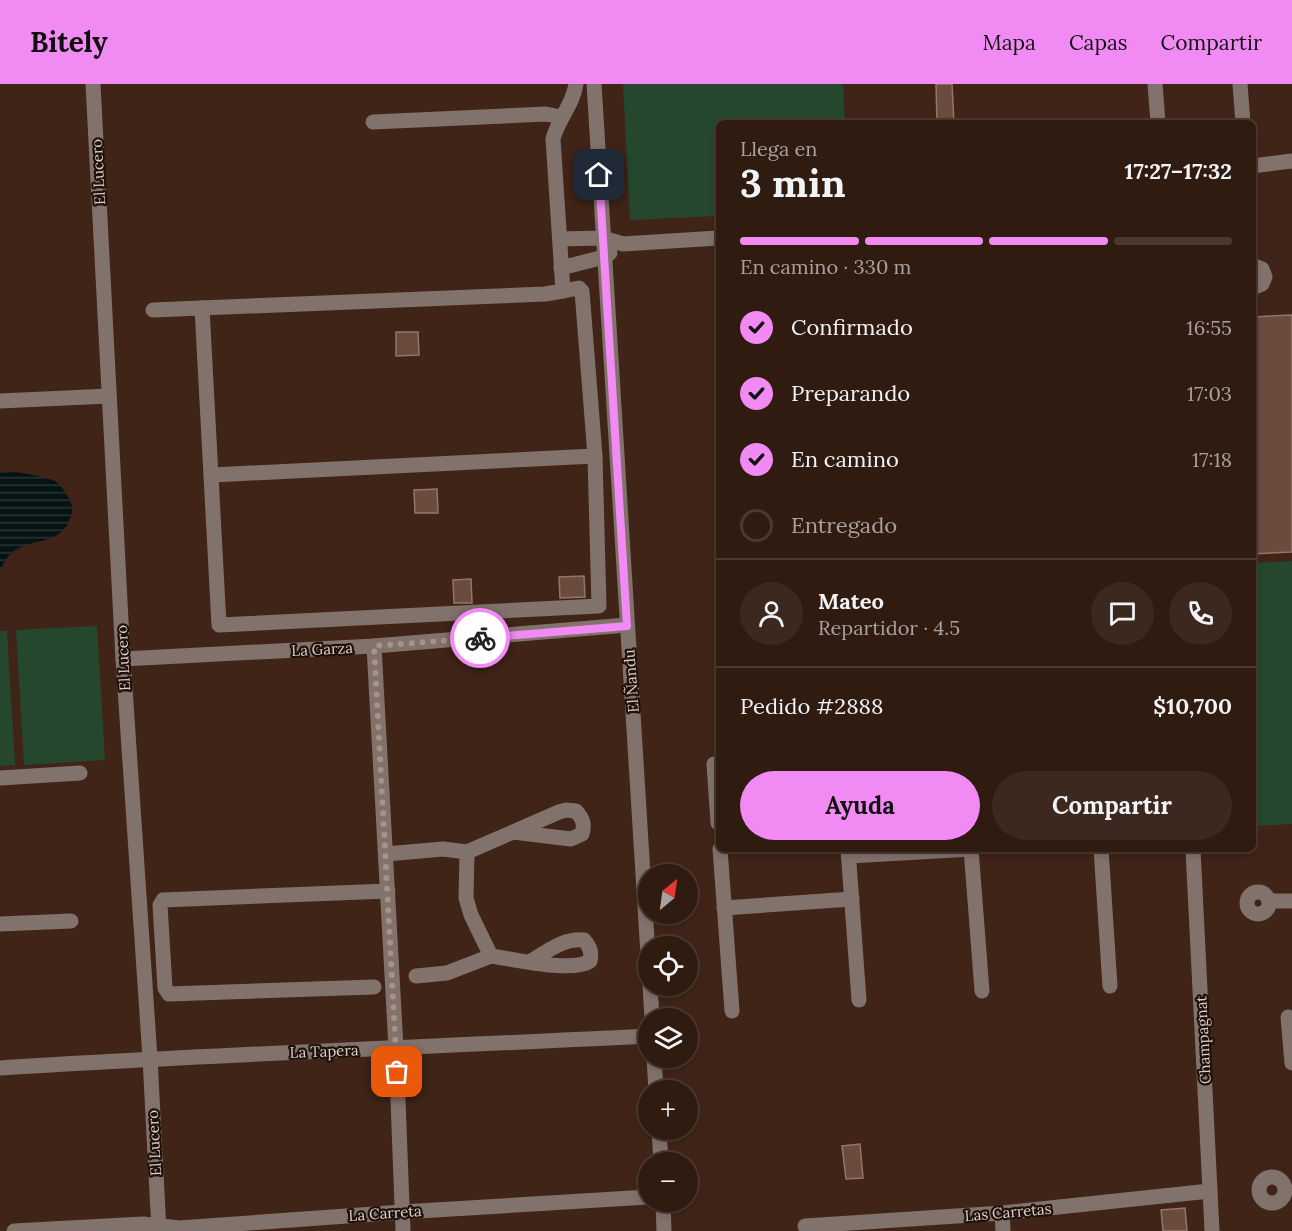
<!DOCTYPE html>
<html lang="es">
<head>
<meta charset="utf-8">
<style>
	:root { --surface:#301b11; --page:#3c281f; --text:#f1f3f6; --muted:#a8a19f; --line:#4b3931; --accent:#f28af3 }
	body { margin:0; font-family:Lora,serif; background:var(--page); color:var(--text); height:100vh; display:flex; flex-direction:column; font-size:22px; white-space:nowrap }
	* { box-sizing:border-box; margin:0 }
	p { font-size:20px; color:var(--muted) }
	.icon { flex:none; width:33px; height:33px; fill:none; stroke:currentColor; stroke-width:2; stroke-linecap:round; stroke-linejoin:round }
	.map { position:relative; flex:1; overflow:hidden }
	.details { position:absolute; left:716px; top:36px; width:540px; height:732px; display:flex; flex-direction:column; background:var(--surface); border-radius:9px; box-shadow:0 3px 9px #0003,0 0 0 2px var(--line) }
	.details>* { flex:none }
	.needle { width:39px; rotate:29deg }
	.fabs { position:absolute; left:638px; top:780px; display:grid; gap:12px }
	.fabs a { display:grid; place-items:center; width:60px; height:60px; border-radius:50%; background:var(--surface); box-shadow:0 3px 9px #0003,0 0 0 2px var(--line); font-size:30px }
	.pin { position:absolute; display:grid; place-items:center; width:51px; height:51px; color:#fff; margin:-26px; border-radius:12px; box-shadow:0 3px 9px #0006 }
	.courier { position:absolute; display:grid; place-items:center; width:60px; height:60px; margin:-30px; border:4px solid #f28af3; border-radius:50%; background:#fff; color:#222; box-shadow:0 2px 8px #0007 }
	.head em { font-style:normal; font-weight:700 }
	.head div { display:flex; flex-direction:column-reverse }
	.head { display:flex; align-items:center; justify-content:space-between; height:102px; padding:0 24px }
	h1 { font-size:39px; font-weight:700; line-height:45px }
	.bar { display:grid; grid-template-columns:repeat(4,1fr); gap:9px 6px; align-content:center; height:72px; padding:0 24px }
	.bar i { height:8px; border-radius:4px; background:var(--line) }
	.bar .selected { background:var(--accent) }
	.bar p { grid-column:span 4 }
	.line { display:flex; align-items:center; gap:15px; padding:0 24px; border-top:2px solid var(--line) }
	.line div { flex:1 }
	.round { display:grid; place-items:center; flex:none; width:63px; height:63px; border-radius:32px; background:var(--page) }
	ol { padding:0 24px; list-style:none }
	li { display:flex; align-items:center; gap:18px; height:66px }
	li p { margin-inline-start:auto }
	li .icon { padding:6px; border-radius:50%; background:var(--accent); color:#111; stroke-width:4 }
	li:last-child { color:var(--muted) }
	li i { width:33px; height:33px; border:3px solid var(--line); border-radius:50% }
	.button { display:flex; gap:12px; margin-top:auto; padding:12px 24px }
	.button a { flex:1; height:69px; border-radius:36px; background:var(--accent); color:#111; font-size:24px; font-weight:700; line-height:69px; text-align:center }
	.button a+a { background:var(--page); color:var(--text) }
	header { display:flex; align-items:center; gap:36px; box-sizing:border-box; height:84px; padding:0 30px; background:var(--accent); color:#111 }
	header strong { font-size:28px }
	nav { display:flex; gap:33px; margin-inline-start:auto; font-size:21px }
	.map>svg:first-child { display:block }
	.grass { fill:#24472e }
	.water { fill:url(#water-rules) }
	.building { fill:#6a4c3e; stroke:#967566; stroke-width:1.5 }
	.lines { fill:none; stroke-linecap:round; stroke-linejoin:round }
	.minor { stroke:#82726c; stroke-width:15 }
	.done { stroke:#a89288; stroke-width:6; stroke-dasharray:0 10.8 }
	.route { stroke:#f28af3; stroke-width:8 }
	.labels { text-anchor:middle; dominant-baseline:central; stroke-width:4.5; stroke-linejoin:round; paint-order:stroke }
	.street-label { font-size:15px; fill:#e0cdc5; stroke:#1d110b }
</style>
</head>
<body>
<header>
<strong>Bitely</strong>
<nav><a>Mapa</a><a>Capas</a><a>Compartir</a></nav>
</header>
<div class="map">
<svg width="1292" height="1147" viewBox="0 0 1292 1147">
	<defs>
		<pattern id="water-rules" width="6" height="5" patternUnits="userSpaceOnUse" patternTransform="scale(1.5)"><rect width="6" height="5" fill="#061313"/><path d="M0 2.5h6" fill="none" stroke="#2a3434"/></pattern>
	</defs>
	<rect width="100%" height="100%" fill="#402417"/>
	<g class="grass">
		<path d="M623,0H843L845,39H718V132L630,136Z"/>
		<path d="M1292,477V740L1253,742V479Z"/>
		<path d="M97,542L105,676L24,681L16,546Z"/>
		<path d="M0,547H7L15,681L0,682Z"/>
	</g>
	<path class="water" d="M14,388C25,389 45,393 55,397C60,400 64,406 67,411C73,421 74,427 69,437C59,461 32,454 14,467C7,472 4,479 0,486V389Z"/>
	<g class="building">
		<path d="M936,0H952L954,39H937Z"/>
		<path d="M1292,231V468L1252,470V233Z"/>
		<path d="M396,248H418L419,271L396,272Z"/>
		<path d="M437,405L438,429H415L414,406Z"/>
		<path d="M584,492L585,513L560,514L559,493Z"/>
		<path d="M471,495L472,519H454L453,496Z"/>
		<path d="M860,1060L863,1094L846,1095L842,1062Z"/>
		<path d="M1185,1124L1187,1147H1163L1161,1126Z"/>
	</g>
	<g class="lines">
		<g class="minor">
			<path d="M93,0L123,575L150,974L159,1147"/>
			<path d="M594,0L648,871"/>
			<path d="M1155,0L1158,39"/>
			<path d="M1240,0L1243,39"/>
			<path d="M373,38L546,30L561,33"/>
			<path d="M1252,82L1292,77"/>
			<path d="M560,155L603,154L623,160L718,154"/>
			<path d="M1252,181L1262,185L1265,193L1262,200L1252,204"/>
			<path d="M561,184L604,173L610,169"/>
			<path d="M202,224L219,541L599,522L595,372L582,207L579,204L563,207L553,55C558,35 573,21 576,0"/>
			<path d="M153,226L545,210L563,207"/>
			<path d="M0,317L109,312"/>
			<path d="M212,391L595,372"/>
			<path d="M374,562L396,964L403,1147"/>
			<path d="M123,575L374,562L627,541"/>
			<path d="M714,680L718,739"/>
			<path d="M0,694L80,689"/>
			<path d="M720,765L732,927"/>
			<path d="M848,765L859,916"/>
			<path d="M971,765L982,907"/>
			<path d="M1101,765L1110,902"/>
			<path d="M1193,765L1212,1147"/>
			<path d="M386,770L443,765L467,768L559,728L566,726L576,727C583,735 585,740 582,750L571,755L513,748"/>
			<path d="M849,772L972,765"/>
			<circle cx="1258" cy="819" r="11"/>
			<path d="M1269,817H1292"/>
			<path d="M724,824L852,815"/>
			<path d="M0,840L71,837"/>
			<path d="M491,872C513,875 573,889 590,877C592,868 590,863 584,856C563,854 548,867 531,877"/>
			<path d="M416,892L447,889L491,872L471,831L466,814L467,768"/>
			<path d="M650,902L652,934"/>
			<path d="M374,903L169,910L165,904L160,821L163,816L388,807"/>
			<path d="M1288,933L1292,979"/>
			<path d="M654,974L656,1006"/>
			<path d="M0,984C216,970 432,963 648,952"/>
			<path d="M659,1046L661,1078"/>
			<circle cx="1272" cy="1106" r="13"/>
			<path d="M663,1118L664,1147"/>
			<path d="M1002,1129L1003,1147"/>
			<path d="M805,1142L1002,1129L1210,1107"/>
			<path d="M14,1147L143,1140L179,1144L402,1128L648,1113"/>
		</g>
	</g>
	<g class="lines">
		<path class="done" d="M397,988L374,562L480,554"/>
		<path class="route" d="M480,554L627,542L599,91"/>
	</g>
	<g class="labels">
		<g class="street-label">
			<text transform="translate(98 88) rotate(-93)">El Lucero</text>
			<text transform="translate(322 565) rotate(-3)">La Garza</text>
			<text transform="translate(123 574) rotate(-93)">El Lucero</text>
			<text transform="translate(631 597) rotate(-94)">El Ñandu</text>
			<text transform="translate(1203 956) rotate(-93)">Champagnat</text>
			<text transform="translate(324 967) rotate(-2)">La Tapera</text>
			<text transform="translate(154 1059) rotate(-93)">El Lucero</text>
			<text transform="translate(1008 1128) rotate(-5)">Las Carretas</text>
			<text transform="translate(385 1129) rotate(-4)">La Carreta</text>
		</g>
	</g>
</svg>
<div class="fabs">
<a><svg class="needle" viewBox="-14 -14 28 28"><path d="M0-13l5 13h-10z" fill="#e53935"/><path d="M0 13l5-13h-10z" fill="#a8a19f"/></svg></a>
<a><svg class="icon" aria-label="locate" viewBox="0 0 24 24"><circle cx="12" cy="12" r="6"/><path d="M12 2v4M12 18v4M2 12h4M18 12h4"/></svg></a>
<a><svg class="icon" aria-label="layers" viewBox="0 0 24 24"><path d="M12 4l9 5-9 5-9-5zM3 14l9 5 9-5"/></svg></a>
<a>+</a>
<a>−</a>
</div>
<div class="pin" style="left:397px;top:988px;background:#ea580c"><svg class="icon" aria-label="bag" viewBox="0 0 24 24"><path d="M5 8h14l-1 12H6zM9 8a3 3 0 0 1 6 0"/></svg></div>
<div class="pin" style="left:599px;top:91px;background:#1f2937"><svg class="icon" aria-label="home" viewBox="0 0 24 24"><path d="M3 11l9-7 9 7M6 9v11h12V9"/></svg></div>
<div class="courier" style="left:480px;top:554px"><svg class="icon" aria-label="bike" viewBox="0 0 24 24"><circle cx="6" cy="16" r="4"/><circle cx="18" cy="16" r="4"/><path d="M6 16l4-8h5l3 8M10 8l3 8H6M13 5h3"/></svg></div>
<section class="details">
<div class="head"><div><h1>3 min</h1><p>Llega en</p></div><em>17:27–17:32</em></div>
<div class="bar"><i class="selected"></i><i class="selected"></i><i class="selected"></i><i></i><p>En camino · 330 m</p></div>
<ol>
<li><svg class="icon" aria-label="check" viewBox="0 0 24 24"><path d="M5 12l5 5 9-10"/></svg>Confirmado<p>16:55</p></li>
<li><svg class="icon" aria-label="check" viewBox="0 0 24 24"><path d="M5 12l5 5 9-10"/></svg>Preparando<p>17:03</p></li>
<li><svg class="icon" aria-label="check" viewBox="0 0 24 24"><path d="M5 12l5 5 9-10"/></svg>En camino<p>17:18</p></li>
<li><i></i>Entregado</li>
</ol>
<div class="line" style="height:108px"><a class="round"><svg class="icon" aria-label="person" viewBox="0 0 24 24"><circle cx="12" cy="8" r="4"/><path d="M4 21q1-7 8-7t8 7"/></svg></a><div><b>Mateo</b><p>Repartidor · 4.5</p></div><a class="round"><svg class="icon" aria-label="chat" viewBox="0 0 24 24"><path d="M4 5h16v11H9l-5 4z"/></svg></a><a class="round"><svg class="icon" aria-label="phone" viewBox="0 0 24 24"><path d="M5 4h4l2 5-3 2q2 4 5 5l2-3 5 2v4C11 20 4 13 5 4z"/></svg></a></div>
<div class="line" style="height:78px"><div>Pedido #2888</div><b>$10,700</b></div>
<div class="button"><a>Ayuda</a><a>Compartir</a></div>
</section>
</div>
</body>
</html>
